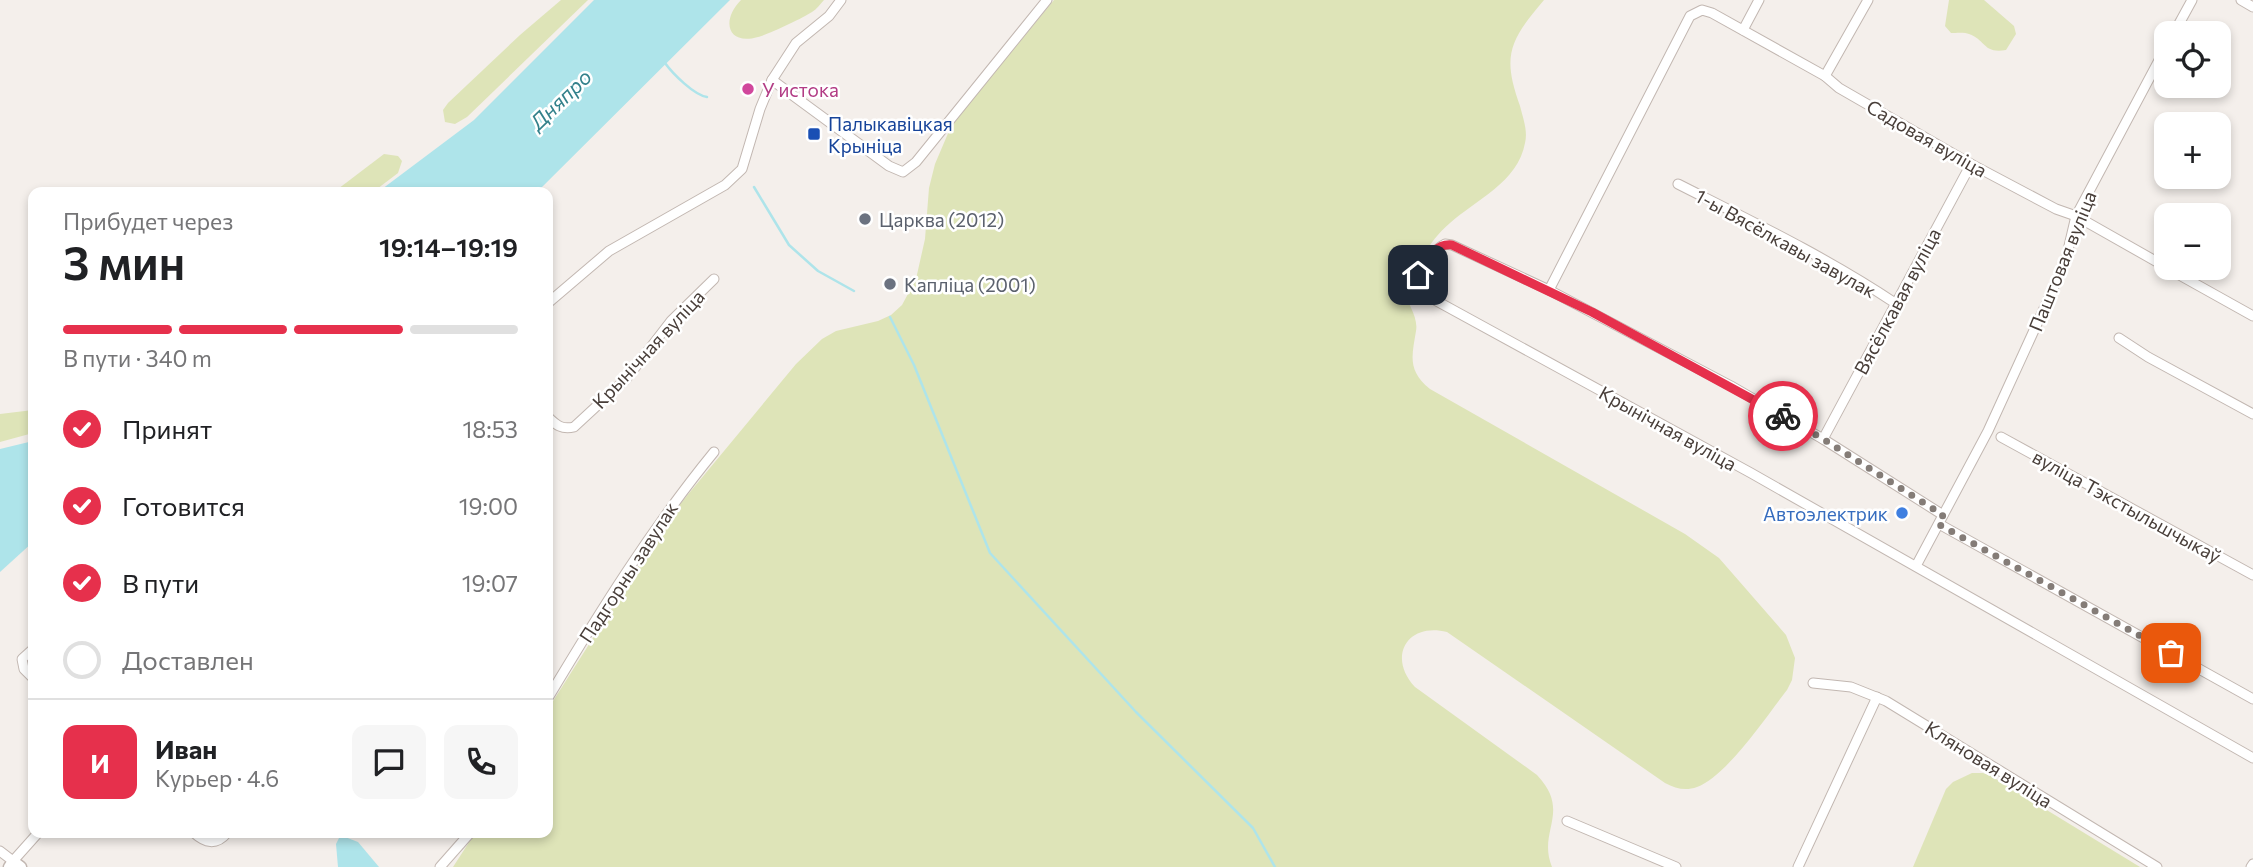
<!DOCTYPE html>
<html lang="ru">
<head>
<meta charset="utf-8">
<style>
	:root { --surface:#fff; --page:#f6f6f6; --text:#202124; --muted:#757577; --line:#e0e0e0; --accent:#e6304c }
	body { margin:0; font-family:Commissioner,sans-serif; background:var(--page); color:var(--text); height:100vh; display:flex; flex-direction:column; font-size:26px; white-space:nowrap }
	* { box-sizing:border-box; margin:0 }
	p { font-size:23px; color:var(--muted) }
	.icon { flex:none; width:38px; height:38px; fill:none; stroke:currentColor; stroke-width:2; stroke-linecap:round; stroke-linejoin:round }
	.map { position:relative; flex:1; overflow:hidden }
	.side { position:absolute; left:28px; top:187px; width:525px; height:651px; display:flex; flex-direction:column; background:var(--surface); border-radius:14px; box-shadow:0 4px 10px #0003 }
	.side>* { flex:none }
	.fabs { position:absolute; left:2154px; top:21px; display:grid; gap:14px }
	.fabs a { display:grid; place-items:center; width:77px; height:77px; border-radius:14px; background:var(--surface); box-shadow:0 4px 10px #0003; font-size:35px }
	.pin { position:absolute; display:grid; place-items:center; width:60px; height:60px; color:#fff; margin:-30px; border-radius:14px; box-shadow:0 4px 10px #0006 }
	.courier { position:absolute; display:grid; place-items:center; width:70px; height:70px; margin:-35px; border:5px solid #e6304c; border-radius:50%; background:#fff; color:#222; box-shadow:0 2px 9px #0007 }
	.head em { font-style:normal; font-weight:600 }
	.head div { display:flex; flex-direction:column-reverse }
	.head { display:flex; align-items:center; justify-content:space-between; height:119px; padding:0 35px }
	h1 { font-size:46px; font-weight:600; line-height:52px }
	.bar { display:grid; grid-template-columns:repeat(4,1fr); gap:10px 7px; align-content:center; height:84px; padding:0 35px }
	.bar i { height:9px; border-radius:5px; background:var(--line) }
	.bar .current { background:var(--accent) }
	.bar p { grid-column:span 4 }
	.line { display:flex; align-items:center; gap:18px; padding:0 35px; border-top:2px solid var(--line) }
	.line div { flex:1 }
	.round { display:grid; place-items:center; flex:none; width:74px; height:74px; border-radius:14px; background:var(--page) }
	ol { padding:0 35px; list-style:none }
	li { display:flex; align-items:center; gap:21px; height:77px }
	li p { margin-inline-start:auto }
	li .icon { padding:7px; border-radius:50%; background:var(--accent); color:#fff; stroke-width:4 }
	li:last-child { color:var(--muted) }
	li i { width:38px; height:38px; border:4px solid var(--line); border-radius:50% }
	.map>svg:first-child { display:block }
	.green { fill:#dee4b8 }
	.water { fill:#aee4ea }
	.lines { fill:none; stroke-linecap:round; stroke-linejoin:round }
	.stream { stroke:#aee4ea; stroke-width:2.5 }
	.minor-casing { stroke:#c2b7b1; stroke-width:11 }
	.tertiary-casing { stroke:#c2b7b1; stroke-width:13 }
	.minor { stroke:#fff; stroke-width:9 }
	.tertiary { stroke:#fff; stroke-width:10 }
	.done { stroke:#847c77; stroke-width:7; stroke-dasharray:0 12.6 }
	.route { stroke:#e6304c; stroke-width:9 }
	.hotel-dot { fill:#d1479c; stroke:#fff; stroke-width:2.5 }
	.transit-dot { fill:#1a4fb4; stroke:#fff; stroke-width:2.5 }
	.worship-dot { fill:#6b7280; stroke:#fff; stroke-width:2.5 }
	.shop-dot { fill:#3f7fe0; stroke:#fff; stroke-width:2.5 }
	.labels { text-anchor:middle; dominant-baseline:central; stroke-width:5; stroke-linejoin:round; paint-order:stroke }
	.hotel-label { font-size:19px; fill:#b23c85; stroke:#fff; text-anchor:start }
	.transit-label { font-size:19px; fill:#164399; stroke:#fff; text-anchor:start }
	.street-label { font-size:19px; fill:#483e39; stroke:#fff }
	.worship-label { font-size:19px; fill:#5b616d; stroke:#fff; text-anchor:start }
	.shop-label { font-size:19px; fill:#366cbe; stroke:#fff; text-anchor:end }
	.water-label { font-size:21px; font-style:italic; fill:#33818b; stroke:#fff }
</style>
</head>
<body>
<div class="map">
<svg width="2253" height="867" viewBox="0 0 2253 867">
	<rect width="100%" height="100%" fill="#f4efeb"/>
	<g class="green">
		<path d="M561,0H588L467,117L455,124L445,122L443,110L448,103L520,35Z"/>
		<path d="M741,0H824C820,4 817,9 812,12C803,18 769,34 758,37C727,46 721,20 741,0Z"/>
		<path d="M1054,0H1544C1509,41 1502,56 1520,106C1523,118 1528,131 1525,143C1518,182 1476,200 1450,223C1437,234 1428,247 1420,261C1415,268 1409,276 1407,285C1403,302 1419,314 1416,331C1412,356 1407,370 1430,389L1685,534L1719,558L1786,635L1795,658L1792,680L1787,690C1768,714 1726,777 1697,787C1686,791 1676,789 1665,783L1447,632C1407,622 1387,657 1415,687L1537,775C1572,812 1537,831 1552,867H453L475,833H548V709L671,515L796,364L822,339L836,331L878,321L891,315L902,305L916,279L925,239L929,188L935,164L952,124Z"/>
		<path d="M1949,0H1984L2014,26L2016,34L2006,50C1983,54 1986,40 1969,34C1965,32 1956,33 1951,33L1945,26Z"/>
		<path d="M384,154L398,156L402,161L398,173L373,192H334Z"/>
		<path d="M33,410V433L0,442V414Z"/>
		<path d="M1972,773H1983L1991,776L2140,867H1913L1946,789L1953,782Z"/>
	</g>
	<g class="water">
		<path d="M594,0H730L537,192H378L474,120Z"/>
		<path d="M33,441V542L0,572V449Z"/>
		<path d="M345,837L358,842L379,867H338L336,844L339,838Z"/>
	</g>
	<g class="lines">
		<g class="stream">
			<path d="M665,63C673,74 694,95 707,97"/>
			<path d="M754,187L789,245L818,271L854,291"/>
			<path d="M890,317L914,365L990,553L1136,712L1253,828L1275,867"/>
		</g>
		<defs>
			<g id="minor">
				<path d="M2241,0L2253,7"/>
				<path d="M1743,30L1759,0"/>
				<path d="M2174,33L2192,0"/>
				<path d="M1825,76L1868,0"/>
				<path d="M772,80L889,166L903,172L916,162L1047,0"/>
				<path d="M1678,184C1751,221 1826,257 1895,303"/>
				<path d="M2167,268L2253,316"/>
				<path d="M1549,290L1690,16L1702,10L1712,13L1825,76L1839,88L1971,164L2056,209L2076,216L2166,267"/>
				<path d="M548,303L609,251L725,185L742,169L760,109L772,80L796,43L829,16L841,0"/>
				<path d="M2119,338L2148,357L2253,414"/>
				<path d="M548,417C556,425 562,430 574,427L627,378L671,321L714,279"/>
				<path d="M2001,437L2253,575"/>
				<path d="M1823,439L1971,164"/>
				<path d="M1943,515L1823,439L1731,386L1549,290L1452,245L1445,244C1432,251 1426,263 1418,276L1422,293L1751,473L2253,758"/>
				<path d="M1939,524L2253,699"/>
				<path d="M1916,566L1988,431L2057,280L2065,263L2076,216L2166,47"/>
				<path d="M33,649L22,659L24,669L33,678"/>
				<path d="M1813,683L1851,687L1886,701L2157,867"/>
				<path d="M548,698C599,613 651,529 714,452"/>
				<path d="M1567,821L1676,867"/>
				<path d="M194,833C205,843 216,846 227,833"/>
				<path d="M0,851L13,861L38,833"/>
				<path d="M440,867L470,833"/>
				<path d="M1798,867L1877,697"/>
				<path d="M2251,867L2253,864"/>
			</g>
			<path id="tertiary" d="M9,867L13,861L21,867"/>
		</defs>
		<use href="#minor" class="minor-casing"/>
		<use href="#tertiary" class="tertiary-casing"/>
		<use href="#minor" class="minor"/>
		<use href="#tertiary" class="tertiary"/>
	</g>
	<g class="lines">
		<path class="done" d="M1783,416L1823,439L1943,515L1938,524L2171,653"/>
		<path class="route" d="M1418,275C1426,262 1434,243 1452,245L1592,312L1783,416"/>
	</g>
	<circle class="hotel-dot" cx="748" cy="89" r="7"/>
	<rect class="transit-dot" x="807" y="127" width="14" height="14" rx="3.5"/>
	<g class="worship-dot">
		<circle cx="865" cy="219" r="7"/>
		<circle cx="890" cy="284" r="7"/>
	</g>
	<circle class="shop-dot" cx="1902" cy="513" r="7"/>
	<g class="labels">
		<g class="hotel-label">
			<text x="762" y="89">У истока</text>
		</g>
		<g class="transit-label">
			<text x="828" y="123">Палыкавіцкая<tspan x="828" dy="22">Крыніца</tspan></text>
		</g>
		<g class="street-label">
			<text transform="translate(1927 138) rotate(30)">Садовая вуліца</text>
			<text transform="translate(1786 243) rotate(29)">1-ы Вясёлкавы завулак</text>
			<text transform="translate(2062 261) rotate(-68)">Паштовая вуліца</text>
			<text transform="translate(1897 301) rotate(-62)">Вясёлкавая вуліца</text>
			<text transform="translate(648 349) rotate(-47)">Крынічная вуліца</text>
			<text transform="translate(1668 428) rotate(29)">Крынічная вуліца</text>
			<text transform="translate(2127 506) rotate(29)">вуліца Тэкстыльшчыкаў</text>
			<text transform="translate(628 572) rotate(-57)">Падгорны завулак</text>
			<text transform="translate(1989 764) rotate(32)">Кляновая вуліца</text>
		</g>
		<g class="worship-label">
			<text x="879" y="219">Царква (2012)</text>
			<text x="904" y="284">Капліца (2001)</text>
		</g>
		<g class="shop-label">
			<text x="1888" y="513">Автоэлектрик</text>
		</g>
		<g class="water-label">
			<text transform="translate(560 99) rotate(-44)">Дняпро</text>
		</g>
	</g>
</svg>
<div class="fabs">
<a><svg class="icon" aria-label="locate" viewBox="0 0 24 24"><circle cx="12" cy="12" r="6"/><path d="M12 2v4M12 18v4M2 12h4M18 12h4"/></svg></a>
<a>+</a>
<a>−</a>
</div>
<div class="pin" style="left:2171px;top:653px;background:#ea580c"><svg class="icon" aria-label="bag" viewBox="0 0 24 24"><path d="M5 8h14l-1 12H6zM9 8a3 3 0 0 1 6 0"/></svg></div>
<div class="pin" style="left:1418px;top:275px;background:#1f2937"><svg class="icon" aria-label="home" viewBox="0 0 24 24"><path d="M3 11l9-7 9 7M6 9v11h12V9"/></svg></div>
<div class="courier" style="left:1783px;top:416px"><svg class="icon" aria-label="bike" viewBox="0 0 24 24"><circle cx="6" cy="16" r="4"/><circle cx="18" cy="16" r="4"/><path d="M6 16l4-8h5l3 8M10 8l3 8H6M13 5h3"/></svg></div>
<section class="side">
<div class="head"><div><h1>3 мин</h1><p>Прибудет через</p></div><em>19:14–19:19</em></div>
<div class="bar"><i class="current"></i><i class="current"></i><i class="current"></i><i></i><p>В пути · 340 m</p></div>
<ol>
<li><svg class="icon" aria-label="check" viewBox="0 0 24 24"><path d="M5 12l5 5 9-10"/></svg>Принят<p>18:53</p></li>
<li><svg class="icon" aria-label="check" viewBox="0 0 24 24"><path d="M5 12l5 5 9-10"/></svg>Готовится<p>19:00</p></li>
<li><svg class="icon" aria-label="check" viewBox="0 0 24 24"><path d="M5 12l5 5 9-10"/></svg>В пути<p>19:07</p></li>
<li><i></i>Доставлен</li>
</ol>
<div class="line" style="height:126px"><b class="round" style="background:var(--accent);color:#fff">И</b><div><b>Иван</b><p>Курьер · 4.6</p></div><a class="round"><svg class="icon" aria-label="chat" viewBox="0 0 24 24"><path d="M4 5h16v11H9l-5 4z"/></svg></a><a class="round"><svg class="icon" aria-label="phone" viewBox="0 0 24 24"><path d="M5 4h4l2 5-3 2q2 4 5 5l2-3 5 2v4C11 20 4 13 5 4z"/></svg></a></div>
</section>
</div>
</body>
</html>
